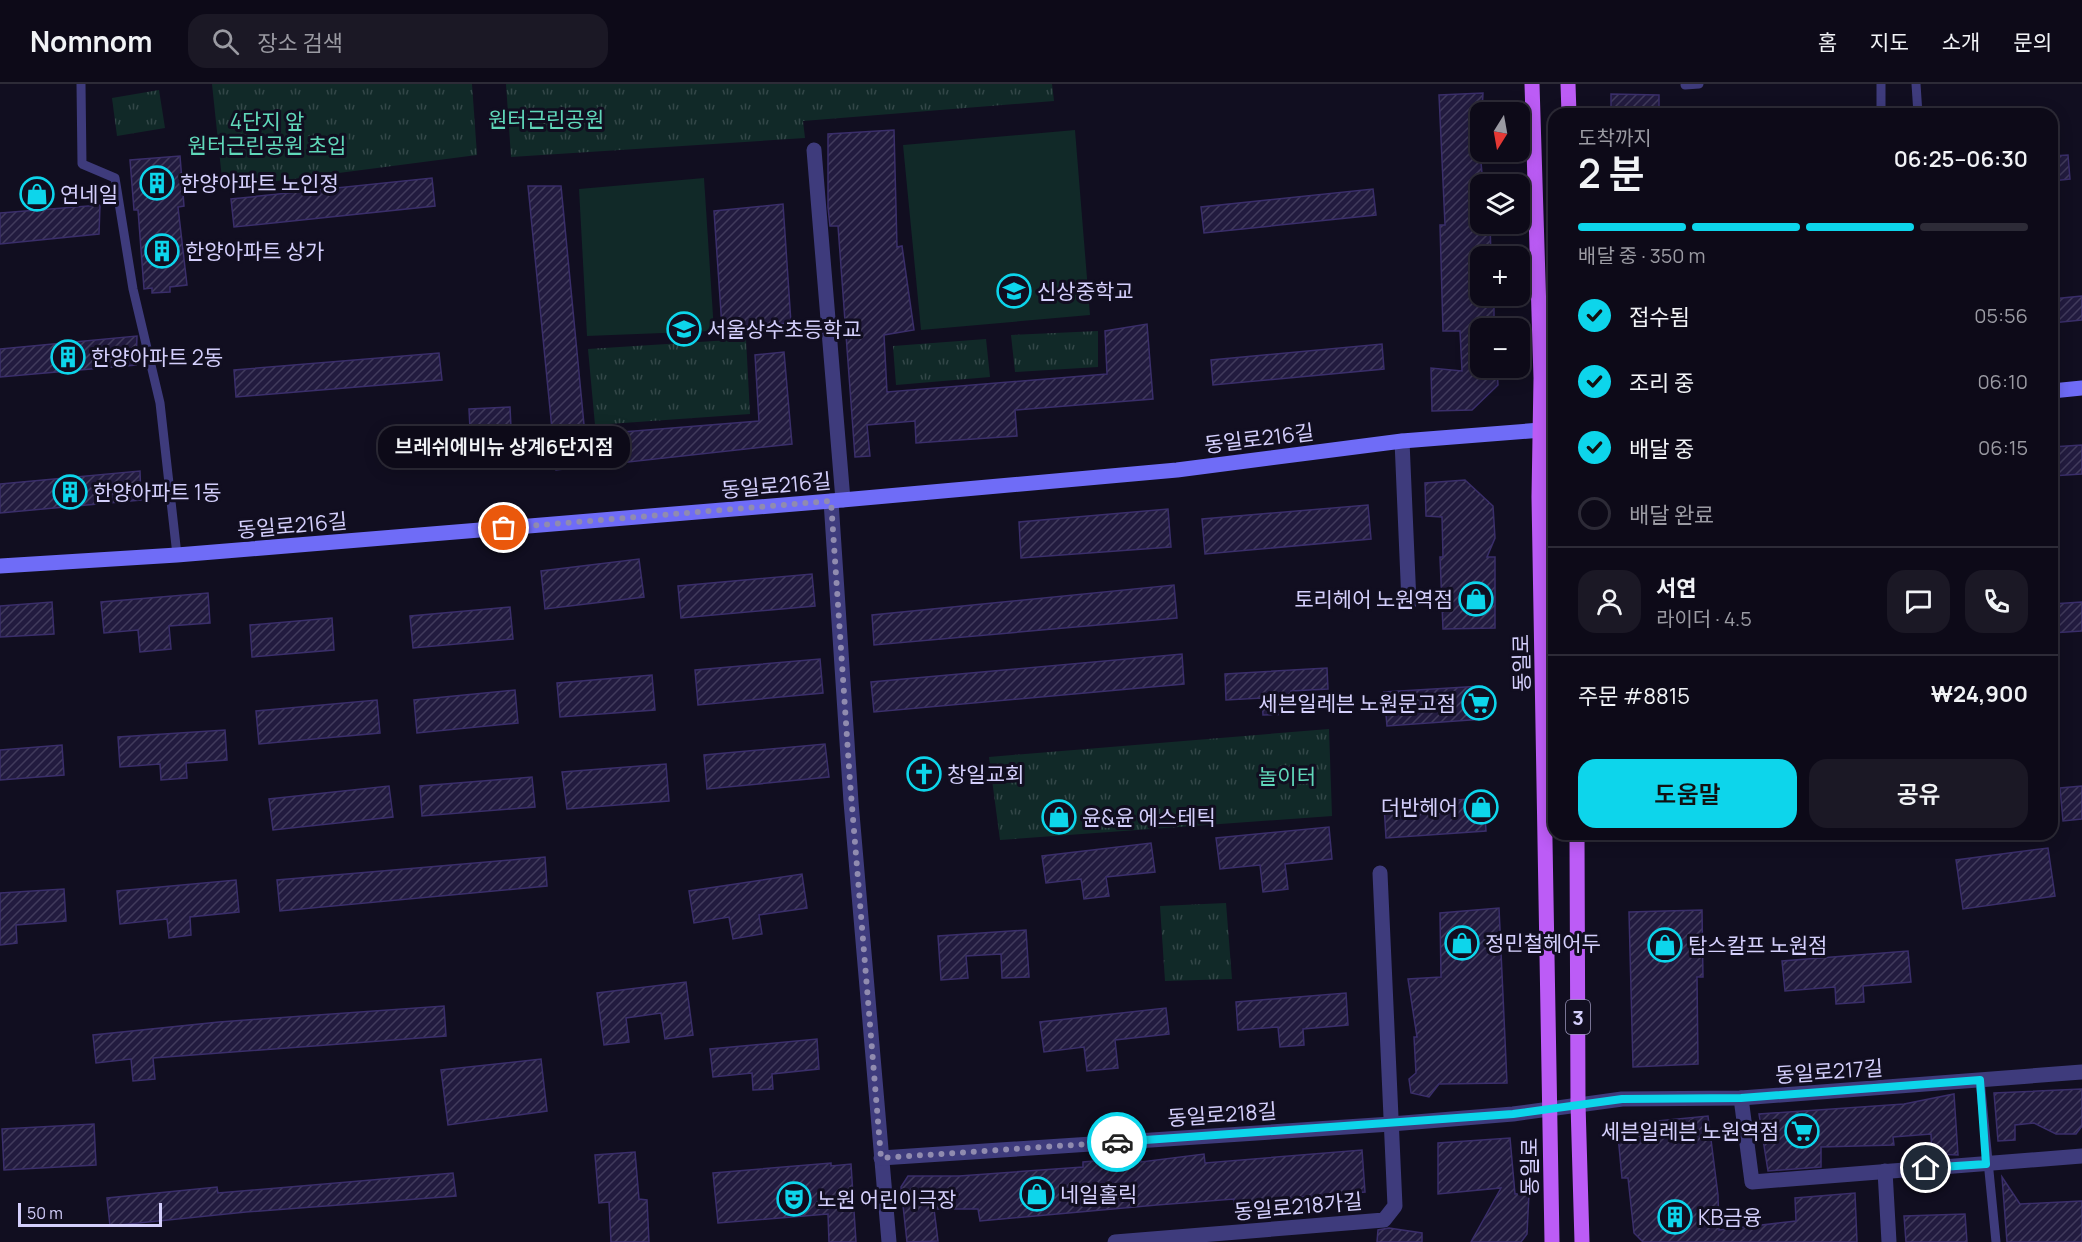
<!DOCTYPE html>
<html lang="ko">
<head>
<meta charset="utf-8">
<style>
	:root { --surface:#0d0a18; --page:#1b1825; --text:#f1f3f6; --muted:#9a9aa2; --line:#2d2b37; --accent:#0dd5eb }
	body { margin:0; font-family:Manrope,"Noto Sans KR",sans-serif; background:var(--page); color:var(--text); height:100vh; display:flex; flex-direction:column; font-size:22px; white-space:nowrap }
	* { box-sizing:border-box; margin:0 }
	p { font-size:20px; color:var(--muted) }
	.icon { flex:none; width:33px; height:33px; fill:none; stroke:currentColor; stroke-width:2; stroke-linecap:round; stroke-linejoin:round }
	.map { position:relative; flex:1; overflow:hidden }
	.side { position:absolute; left:1548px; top:24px; width:510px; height:732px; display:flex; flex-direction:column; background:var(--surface); border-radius:18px; box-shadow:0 3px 15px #0003,0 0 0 2px var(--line) }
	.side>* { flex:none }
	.needle { width:39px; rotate:191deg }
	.fabs { position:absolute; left:1470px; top:18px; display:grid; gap:12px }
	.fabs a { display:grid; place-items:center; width:60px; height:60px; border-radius:12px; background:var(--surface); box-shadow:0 3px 15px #0003,0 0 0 2px var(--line); font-size:30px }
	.scale { position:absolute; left:18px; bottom:15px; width:144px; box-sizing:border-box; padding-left:6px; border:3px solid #d4cffc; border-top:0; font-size:16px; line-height:21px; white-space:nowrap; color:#d4cffc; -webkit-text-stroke:4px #110e20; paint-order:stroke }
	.pin { position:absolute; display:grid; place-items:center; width:51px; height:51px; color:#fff; margin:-26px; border:3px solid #fff; border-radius:50%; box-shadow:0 2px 6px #0007 }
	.courier { position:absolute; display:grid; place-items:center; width:60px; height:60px; margin:-30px; border:4px solid #0dd5eb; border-radius:50%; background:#fff; color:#222; box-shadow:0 2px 8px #0007 }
	.bubble { position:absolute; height:42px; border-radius:18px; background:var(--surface); box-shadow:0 3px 15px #0003,0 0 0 2px var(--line); font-size:20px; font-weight:600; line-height:42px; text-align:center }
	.summary em { font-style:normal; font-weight:600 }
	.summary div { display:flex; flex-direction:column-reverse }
	.summary { display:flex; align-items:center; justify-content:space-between; height:102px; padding:0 30px }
	h1 { font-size:39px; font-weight:600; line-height:45px }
	.bar { display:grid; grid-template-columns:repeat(4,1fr); gap:9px 6px; align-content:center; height:72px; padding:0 30px }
	.bar i { height:8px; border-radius:4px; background:var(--line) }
	.bar .active { background:var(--accent) }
	.bar p { grid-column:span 4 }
	.line { display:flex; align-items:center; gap:15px; padding:0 30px; border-top:2px solid var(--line) }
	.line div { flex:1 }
	.round { display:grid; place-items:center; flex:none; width:63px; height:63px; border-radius:18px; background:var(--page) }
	ol { padding:0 30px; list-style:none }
	li { display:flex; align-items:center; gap:18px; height:66px }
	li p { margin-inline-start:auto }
	li .icon { padding:6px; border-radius:50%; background:var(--accent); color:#111; stroke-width:4 }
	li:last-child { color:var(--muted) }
	li i { width:33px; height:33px; border:3px solid var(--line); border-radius:50% }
	.cta { display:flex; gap:12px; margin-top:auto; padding:12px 30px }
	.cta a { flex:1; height:69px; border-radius:18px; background:var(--accent); color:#111; font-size:24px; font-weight:600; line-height:69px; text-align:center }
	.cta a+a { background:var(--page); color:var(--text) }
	header { display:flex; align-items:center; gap:36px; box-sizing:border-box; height:84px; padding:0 30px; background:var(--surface); border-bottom:2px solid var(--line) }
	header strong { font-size:28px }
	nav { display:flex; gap:33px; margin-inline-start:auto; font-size:21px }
	.search { width:420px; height:54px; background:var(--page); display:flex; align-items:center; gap:15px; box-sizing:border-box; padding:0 21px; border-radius:18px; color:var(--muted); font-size:22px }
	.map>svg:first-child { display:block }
	.grass { fill:#112928 }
	.park { fill:url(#park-tufts) }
	.building { fill:url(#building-hatch); stroke:#3a2e6a; stroke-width:1.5 }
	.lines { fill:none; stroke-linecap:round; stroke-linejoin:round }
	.lane { stroke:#3e3b7c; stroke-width:9 }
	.street { stroke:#3e3b7c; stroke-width:15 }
	.secondary { stroke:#6f6cf7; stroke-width:15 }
	.primary { stroke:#bc5cf6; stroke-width:15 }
	.done { stroke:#908baf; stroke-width:6; stroke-dasharray:0 10.8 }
	.route { stroke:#0dd5eb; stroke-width:8 }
	.labels { text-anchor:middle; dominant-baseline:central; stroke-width:6; stroke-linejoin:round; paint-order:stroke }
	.shield { fill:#110e20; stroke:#9a95ba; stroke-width:1.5 }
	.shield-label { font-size:20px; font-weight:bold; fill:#d4cffc }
	.park-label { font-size:21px; fill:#60d8ba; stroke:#110e20 }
	.poi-label { font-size:21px; fill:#d4cffc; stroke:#110e20; text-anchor:start }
	.street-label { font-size:21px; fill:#d4cffc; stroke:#110e20 }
</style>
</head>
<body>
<header>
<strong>Nomnom</strong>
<div class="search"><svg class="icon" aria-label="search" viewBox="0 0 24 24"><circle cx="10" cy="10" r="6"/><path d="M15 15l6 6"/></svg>장소 검색</div>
<nav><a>홈</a><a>지도</a><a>소개</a><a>문의</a></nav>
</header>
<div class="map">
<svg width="2082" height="1158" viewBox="0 0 2082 1158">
	<defs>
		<pattern id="park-tufts" width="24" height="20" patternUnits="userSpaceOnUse" patternTransform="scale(1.5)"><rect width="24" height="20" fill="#112928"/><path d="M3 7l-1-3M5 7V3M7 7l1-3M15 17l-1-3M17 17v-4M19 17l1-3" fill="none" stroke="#334748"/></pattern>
		<pattern id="building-hatch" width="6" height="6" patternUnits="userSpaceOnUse" patternTransform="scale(1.5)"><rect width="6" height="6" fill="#221b3f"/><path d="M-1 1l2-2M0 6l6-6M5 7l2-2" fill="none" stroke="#413b5c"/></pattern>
	</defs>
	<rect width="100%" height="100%" fill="#110e20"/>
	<g class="grass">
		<path d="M1075,46L1090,231L921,246L903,61Z"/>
		<path d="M704,94L714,247L587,252L579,105Z"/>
	</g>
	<g class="park">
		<path d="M212,0H472L477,71L223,104Z"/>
		<path d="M506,0H1052L1054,17L803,37L805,54L511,73Z"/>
		<path d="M159,6L165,44L117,52L112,14Z"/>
		<path d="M1098,247V283L1015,288L1011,251Z"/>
		<path d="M746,255L750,330L595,341L588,265Z"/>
		<path d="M986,255L990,293L896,301L893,262Z"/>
		<path d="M1329,645L1332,732L1000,756L989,673Z"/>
		<path d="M1226,819L1232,895L1165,897L1160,822Z"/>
	</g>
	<g class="building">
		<path d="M1483,9L1480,68L1483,100H1480V140H1490L1491,172H1480V212H1494V244H1480V284H1497L1498,301L1472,326L1432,327L1431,284L1462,287L1460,247H1443L1440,141H1445L1439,11Z"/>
		<path d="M1611,10L1659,11V30H1611Z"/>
		<path d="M894,46L897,163L902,162L914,246L884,251L887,308L1107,290L1105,247L1147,240L1153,315L1015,326L1017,352L916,359L915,337L867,341L870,372L855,373L838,142H830L828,123V50Z"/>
		<path d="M2068,71L2070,95L2052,97V72Z"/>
		<path d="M180,72L184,122L178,123L187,201L170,203V208L152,209V204L144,205L138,126H134L130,76Z"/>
		<path d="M432,94L435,122L234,143L231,115Z"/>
		<path d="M528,102H561L585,351L759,337L755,271L784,268L792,360L556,386Z"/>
		<path d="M1373,105L1376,131L1204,149L1201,123Z"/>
		<path d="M783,120L791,239L722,243L714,127Z"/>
		<path d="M100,121L99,150L0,160V129Z"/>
		<path d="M2082,212V236L2052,239V215Z"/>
		<path d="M137,252L136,281L0,293V265Z"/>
		<path d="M1382,260L1384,285L1213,301L1211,276Z"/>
		<path d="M439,269L442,296L236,313L234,286Z"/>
		<path d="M510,323L513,384L472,385L469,325Z"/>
		<path d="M2082,361V390L2052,392V363Z"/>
		<path d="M140,387L141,416L0,429V400Z"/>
		<path d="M1465,396L1493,422L1495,454L1487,473H1495V544L1443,545L1440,473H1443L1442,433L1426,432L1425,399Z"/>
		<path d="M1368,421L1371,455L1205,470L1202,435Z"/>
		<path d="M1168,425L1171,463L1021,474L1019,438Z"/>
		<path d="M639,475L644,513L545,525L541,487Z"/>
		<path d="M812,490L815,522L681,534L678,502Z"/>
		<path d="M1174,501L1177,534L874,561L872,531Z"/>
		<path d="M208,509L210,539L169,542L171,565L140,568L138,546L104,549L101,518Z"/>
		<path d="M52,518L54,550L0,553V522Z"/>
		<path d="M2082,518V547L2052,549V520Z"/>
		<path d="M510,523L513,555L413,564L410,532Z"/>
		<path d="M332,534L334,566L252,573L250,541Z"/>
		<path d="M1182,570L1184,600L874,628L871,598Z"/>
		<path d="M820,575L823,609L698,621L695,586Z"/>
		<path d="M1327,584L1328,605L1291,607L1292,630L1263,631L1262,614L1226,616L1225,590Z"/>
		<path d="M652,591L655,626L560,633L557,599Z"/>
		<path d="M1482,602L1484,635L1387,642L1384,608Z"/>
		<path d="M515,606L518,639L417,649L414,616Z"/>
		<path d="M377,616L380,649L259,660L256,627Z"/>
		<path d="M225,646L227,676L186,679L187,694L161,696L160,680L120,683L118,653Z"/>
		<path d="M825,660L829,693L707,705L704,671Z"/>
		<path d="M62,661L64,691L0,696V666Z"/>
		<path d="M666,680L669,717L567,725L562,688Z"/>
		<path d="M532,693L535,723L422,732L420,702Z"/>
		<path d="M389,702L393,733L273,746L269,715Z"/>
		<path d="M2082,702V735L2063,737L2060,704Z"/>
		<path d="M1484,714L1486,747L1386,754L1384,721Z"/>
		<path d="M1329,743L1332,775L1285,780L1288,805L1263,808L1260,781L1220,785L1216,754Z"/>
		<path d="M1151,759L1155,788L1106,793L1109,812L1084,815L1081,795L1046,799L1042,772Z"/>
		<path d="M2048,764L2055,812L1963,825L1956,776Z"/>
		<path d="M545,773L547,802L280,827L277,796Z"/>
		<path d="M802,790L807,824L759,831L762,850L733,855L729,833L694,839L689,807Z"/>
		<path d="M236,796L239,828L190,833L191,851L169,854L167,835L120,840L117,807Z"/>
		<path d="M64,805L66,837L16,841L17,859L0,861V809Z"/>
		<path d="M1499,824L1507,999L1439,1000L1429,1013L1411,1009L1409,995L1416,989L1414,953H1417L1408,895L1441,893L1440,829Z"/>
		<path d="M1702,826L1703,893H1697L1698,980L1633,983L1629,828Z"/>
		<path d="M1026,846L1029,893L1002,894L1001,870L966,872L968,894L941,896L938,852Z"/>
		<path d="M1908,867L1911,898L1863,902L1864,918L1836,920L1835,903L1785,907L1782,877Z"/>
		<path d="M686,898L693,951L665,955L661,929L626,934L629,958L604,961L597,909Z"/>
		<path d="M1346,909L1348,941L1303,945L1304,961L1280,963L1278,943L1238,946L1236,918Z"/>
		<path d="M444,922L446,952L153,974L155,995L133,997L131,975L96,979L93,951L219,938Z"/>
		<path d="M1166,924L1169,950L1115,956L1118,984L1087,987L1084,963L1044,968L1040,938Z"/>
		<path d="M817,955L819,985L772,990L773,1005L753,1006L752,989L713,993L710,965Z"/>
		<path d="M541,975L547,1027L448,1041L441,986Z"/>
		<path d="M2082,1005V1042L2076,1050H2056L2034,1039L2015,1041V1056L1998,1057L1994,1009Z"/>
		<path d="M1954,1010L1958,1071L1932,1070L1931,1050L1893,1053L1894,1061L1821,1063V1083L1768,1087L1759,1030L1904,1020Z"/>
		<path d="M1708,1032L1718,1111L1719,1146L1796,1137L1795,1114L1855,1109L1857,1158H1643L1634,1149L1628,1094H1622L1617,1041Z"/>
		<path d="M94,1040L96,1081L4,1086L2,1045Z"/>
		<path d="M1510,1054L1515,1110L1529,1109L1527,1150L1521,1158H1471L1501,1104L1438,1110V1059Z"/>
		<path d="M1362,1066L1365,1108L1234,1119V1115L1157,1121L980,1137L978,1125H934L938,1157L907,1158L901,1103L908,1092H959L1083,1083V1078L1140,1073L1141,1078L1204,1070L1205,1079Z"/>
		<path d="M635,1068L639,1115L647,1116L649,1158H611L609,1118L599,1119L595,1071Z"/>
		<path d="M831,1079V1082L851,1080L856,1158H829L828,1130L718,1139L713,1089Z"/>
		<path d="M453,1089L456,1112L246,1128L110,1142L107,1114L217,1103L218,1109Z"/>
		<path d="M2002,1093L2020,1120L2082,1117V1158H2007Z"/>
		<path d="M1965,1130L1967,1158H1906L1904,1132Z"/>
		<path d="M1389,1144L1422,1149V1158H1377L1378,1146Z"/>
	</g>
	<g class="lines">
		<g class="lane">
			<path d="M81,0L82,80L115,94L133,205L160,319L177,471"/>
			<path d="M1881,0V30"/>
			<path d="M1916,0L1918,30"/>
			<path d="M1685,1L1699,0"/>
			<path d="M1980,996L1996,1158"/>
		</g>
		<g class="street">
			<path d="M814,66L843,416"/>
			<path d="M1402,357L1409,519"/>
			<path d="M831,417L851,718L889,1158"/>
			<path d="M1741,1014L1752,1098L2082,1072"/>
			<path d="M881,1074L1391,1040L1513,1030L1622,1015L1741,1014L2082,988"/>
			<path d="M1885,1087L1889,1158"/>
			<path d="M1115,1158L1384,1136L1395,1122L1380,789"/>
		</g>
		<g class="secondary">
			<path d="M2052,307L2082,304"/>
			<path d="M0,482L177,471L831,417L1177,386L1402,357L1554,345"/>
		</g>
		<g class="primary">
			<path d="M1532,0L1541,294L1539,413L1552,1158"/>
			<path d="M1568,0L1569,30"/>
			<path d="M1577,750L1578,1020L1582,1158"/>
		</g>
	</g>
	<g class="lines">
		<path class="done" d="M504,444L831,417L850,698L881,1074L1117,1058"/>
		<path class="route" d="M1117,1058L1513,1030L1622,1015L1741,1014L1980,996L1986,1080L1926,1084"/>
	</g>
	<defs>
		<symbol id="building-ring" viewBox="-11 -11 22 22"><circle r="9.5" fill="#110e20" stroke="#0dd5eb" stroke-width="1.5"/><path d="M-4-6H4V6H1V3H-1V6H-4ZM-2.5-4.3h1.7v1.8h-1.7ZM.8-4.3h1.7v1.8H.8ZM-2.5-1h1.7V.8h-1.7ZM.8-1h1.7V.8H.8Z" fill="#0dd5eb"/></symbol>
		<symbol id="shop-ring" viewBox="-11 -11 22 22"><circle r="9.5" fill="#110e20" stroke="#0dd5eb" stroke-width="1.5"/><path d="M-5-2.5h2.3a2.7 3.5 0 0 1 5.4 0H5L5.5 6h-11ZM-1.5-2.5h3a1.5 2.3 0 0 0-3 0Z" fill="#0dd5eb"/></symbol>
		<symbol id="school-ring" viewBox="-11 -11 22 22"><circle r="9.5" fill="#110e20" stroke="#0dd5eb" stroke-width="1.5"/><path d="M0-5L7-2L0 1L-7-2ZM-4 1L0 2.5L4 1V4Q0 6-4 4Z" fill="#0dd5eb"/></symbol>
		<symbol id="supermarket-ring" viewBox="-11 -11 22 22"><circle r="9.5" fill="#110e20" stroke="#0dd5eb" stroke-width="1.5"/><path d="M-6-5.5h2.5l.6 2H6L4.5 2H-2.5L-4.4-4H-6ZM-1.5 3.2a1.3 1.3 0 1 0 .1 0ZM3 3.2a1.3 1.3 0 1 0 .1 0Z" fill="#0dd5eb"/></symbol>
		<symbol id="church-ring" viewBox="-11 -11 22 22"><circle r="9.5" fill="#110e20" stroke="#0dd5eb" stroke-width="1.5"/><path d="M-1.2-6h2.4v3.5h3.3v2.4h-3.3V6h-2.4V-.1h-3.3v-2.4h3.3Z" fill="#0dd5eb"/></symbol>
		<symbol id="theatre-ring" viewBox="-11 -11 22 22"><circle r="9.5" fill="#110e20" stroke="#0dd5eb" stroke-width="1.5"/><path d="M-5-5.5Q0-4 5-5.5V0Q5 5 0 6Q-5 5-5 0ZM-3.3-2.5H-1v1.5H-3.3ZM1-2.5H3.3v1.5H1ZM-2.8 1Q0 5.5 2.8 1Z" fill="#0dd5eb"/></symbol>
	</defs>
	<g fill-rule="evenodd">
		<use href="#building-ring" x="138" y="80" width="38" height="38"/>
		<use href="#shop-ring" x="18" y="91" width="38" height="38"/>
		<use href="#building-ring" x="143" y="148" width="38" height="38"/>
		<use href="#school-ring" x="995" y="188" width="38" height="38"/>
		<use href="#school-ring" x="665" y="226" width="38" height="38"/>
		<use href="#building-ring" x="49" y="254" width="38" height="38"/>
		<use href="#building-ring" x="51" y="389" width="38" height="38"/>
		<use href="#shop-ring" x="1457" y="496" width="38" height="38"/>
		<use href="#supermarket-ring" x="1460" y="600" width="38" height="38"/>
		<use href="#church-ring" x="905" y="671" width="38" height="38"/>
		<use href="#shop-ring" x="1462" y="704" width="38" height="38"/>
		<use href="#shop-ring" x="1040" y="714" width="38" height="38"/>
		<use href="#shop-ring" x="1443" y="840" width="38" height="38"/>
		<use href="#shop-ring" x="1646" y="842" width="38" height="38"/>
		<use href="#supermarket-ring" x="1783" y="1028" width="38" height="38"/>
		<use href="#shop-ring" x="1018" y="1091" width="38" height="38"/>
		<use href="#theatre-ring" x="775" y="1096" width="38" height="38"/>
		<use href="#building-ring" x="1656" y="1114" width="38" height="38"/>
	</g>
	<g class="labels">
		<rect class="shield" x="1566" y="916" width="24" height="34" rx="4.5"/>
		<g class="shield-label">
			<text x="1578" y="933">3</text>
		</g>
		<g class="park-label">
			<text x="546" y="35">원터근린공원</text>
			<text x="267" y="37">4단지 앞<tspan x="267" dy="24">원터근린공원 초입</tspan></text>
			<text x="1287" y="692">놀이터</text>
		</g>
		<g class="poi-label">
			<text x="180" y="99">한양아파트 노인정</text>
			<text x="60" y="110">연네일</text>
			<text x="185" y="167">한양아파트 상가</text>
			<text x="1037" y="207">신상중학교</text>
			<text x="707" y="245">서울상수초등학교</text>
			<text x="91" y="273">한양아파트 2동</text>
			<text x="93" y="408">한양아파트 1동</text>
			<text x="1453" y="515" text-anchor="end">토리헤어 노원역점</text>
			<text x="1456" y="619" text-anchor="end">세븐일레븐 노원문고점</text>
			<text x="947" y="690">창일교회</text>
			<text x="1458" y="723" text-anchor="end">더반헤어</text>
			<text x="1082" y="733">윤&amp;윤 에스테틱</text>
			<text x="1485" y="859">정민철헤어두</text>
			<text x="1688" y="861">탑스칼프 노원점</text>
			<text x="1779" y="1047" text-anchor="end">세븐일레븐 노원역점</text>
			<text x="1060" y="1110">네일홀릭</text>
			<text x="817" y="1115">노원 어린이극장</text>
			<text x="1698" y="1133">KB금융</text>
		</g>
		<g class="street-label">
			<text transform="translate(1259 354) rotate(-7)">동일로216길</text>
			<text transform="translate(776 401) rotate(-5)">동일로216길</text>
			<text transform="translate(292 441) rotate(-5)">동일로216길</text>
			<text transform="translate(1521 579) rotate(-91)">동일로</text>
			<text transform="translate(1829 987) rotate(-4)">동일로217길</text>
			<text transform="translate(1222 1030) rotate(-4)">동일로218길</text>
			<text transform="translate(1529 1083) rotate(-90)">동일로</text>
			<text transform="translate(1298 1122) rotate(-5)">동일로218가길</text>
		</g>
	</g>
</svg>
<div class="fabs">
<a><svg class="needle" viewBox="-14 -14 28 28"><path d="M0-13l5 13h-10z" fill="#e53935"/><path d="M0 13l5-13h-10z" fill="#9a9aa2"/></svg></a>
<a><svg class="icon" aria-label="layers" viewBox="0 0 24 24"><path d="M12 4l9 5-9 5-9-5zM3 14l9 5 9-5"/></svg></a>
<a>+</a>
<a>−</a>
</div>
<div class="scale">50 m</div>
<div class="pin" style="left:504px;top:444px;background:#ea580c"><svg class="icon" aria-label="bag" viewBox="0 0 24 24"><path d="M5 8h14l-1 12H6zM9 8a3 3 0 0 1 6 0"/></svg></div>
<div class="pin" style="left:1926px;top:1084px;background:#1f2937"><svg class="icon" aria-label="home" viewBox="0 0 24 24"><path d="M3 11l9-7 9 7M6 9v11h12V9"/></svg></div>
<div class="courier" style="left:1117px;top:1058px"><svg class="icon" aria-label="car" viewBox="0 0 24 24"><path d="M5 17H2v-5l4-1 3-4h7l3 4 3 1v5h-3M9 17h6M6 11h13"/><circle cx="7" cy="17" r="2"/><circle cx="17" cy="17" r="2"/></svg></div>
<div class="bubble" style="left:378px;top:342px;width:252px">브레쉬에비뉴 상계6단지점</div>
<section class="side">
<div class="summary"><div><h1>2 분</h1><p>도착까지</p></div><em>06:25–06:30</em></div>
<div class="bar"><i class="active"></i><i class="active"></i><i class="active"></i><i></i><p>배달 중 · 350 m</p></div>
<ol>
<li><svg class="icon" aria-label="check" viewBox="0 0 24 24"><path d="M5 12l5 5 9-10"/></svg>접수됨<p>05:56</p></li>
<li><svg class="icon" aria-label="check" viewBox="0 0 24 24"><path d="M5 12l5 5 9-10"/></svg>조리 중<p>06:10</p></li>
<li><svg class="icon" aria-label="check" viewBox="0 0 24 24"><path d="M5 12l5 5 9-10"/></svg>배달 중<p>06:15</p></li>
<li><i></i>배달 완료</li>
</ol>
<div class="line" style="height:108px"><a class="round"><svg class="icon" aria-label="person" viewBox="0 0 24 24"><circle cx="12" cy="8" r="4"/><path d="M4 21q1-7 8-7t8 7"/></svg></a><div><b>서연</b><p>라이더 · 4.5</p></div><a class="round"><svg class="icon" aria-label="chat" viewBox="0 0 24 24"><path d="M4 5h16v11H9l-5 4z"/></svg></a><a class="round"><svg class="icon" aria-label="phone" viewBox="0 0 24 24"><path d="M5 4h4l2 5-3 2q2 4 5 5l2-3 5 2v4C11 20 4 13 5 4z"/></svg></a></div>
<div class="line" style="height:78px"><div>주문 #8815</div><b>₩24,900</b></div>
<div class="cta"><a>도움말</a><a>공유</a></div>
</section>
</div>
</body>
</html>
